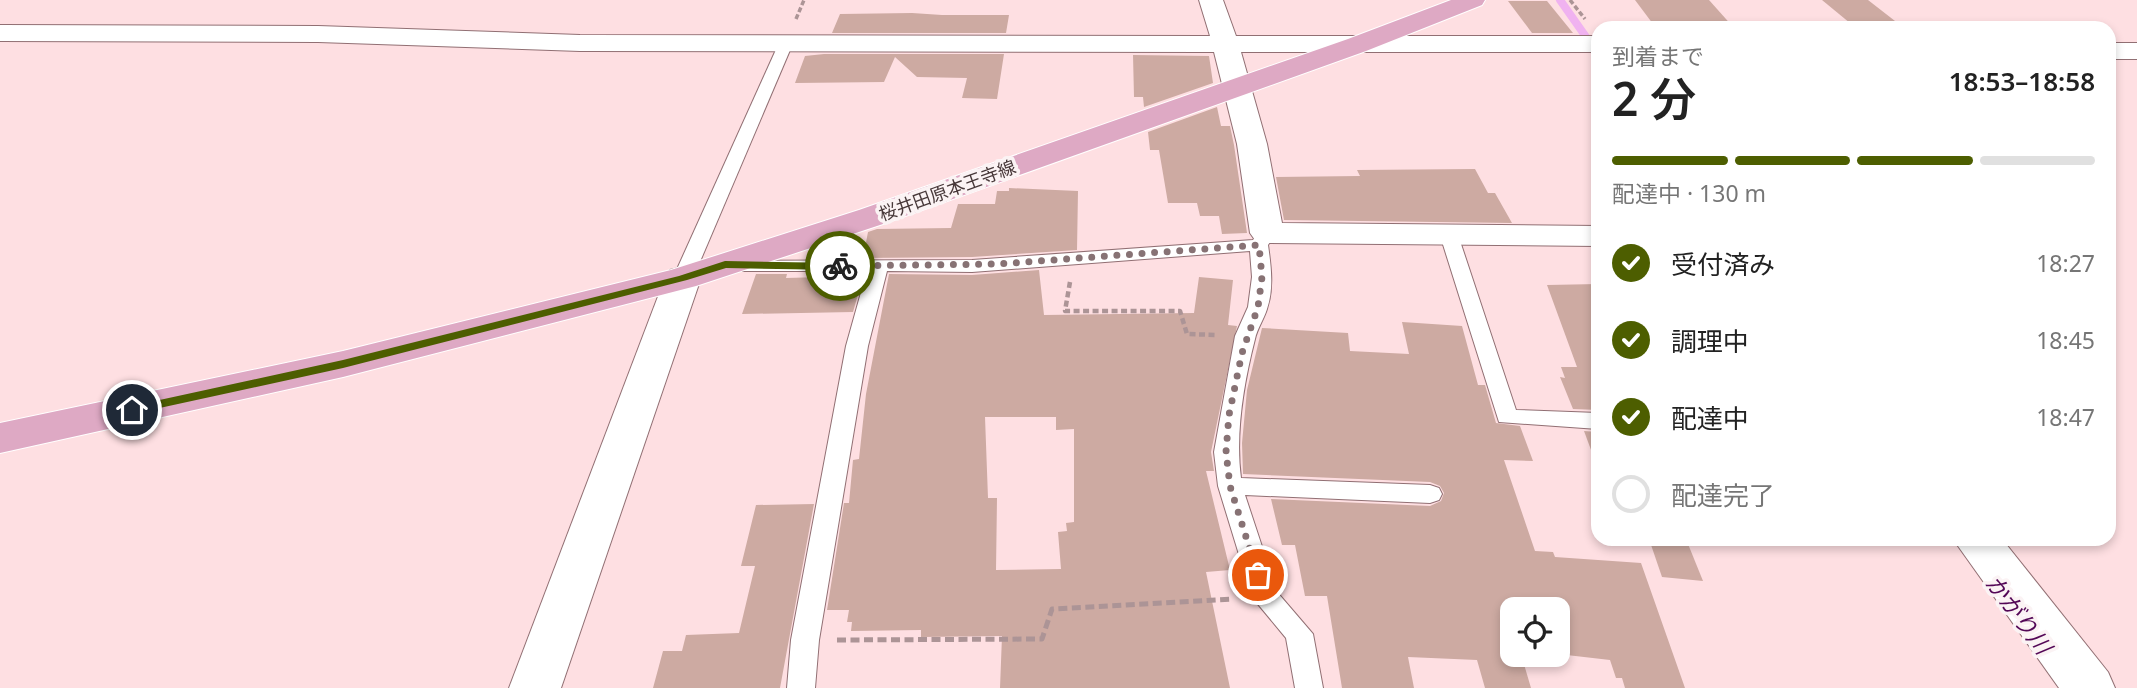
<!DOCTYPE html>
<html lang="ja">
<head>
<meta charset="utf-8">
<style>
	:root { --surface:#fff; --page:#f6f6f6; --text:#222; --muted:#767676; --line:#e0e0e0; --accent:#4d5e00 }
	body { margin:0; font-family:"Noto Sans","Noto Sans JP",sans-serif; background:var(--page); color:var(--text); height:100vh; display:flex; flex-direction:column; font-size:26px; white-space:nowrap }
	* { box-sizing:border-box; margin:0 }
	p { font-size:23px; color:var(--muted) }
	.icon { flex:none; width:38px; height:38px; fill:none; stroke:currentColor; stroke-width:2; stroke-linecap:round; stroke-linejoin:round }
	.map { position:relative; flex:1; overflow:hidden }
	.panel { position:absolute; left:1591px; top:21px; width:525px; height:525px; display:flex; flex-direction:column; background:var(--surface); border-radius:21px; box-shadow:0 4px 10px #0003 }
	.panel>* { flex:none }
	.buttons { position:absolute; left:1500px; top:597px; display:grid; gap:14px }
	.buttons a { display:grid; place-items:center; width:70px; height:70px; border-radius:14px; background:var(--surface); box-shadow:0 4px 10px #0003; font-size:35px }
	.pin { position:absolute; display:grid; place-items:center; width:60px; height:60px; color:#fff; margin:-30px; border:4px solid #fff; border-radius:50%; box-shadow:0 2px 7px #0007 }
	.courier { position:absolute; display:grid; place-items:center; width:70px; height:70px; margin:-35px; border:5px solid #4d5e00; border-radius:50%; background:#fff; color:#222; box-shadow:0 2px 9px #0007 }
	.overview em { font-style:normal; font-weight:600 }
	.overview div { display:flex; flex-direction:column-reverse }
	.overview { display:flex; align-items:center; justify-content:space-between; height:119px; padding:0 21px }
	h1 { font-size:46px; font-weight:600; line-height:52px }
	.bar { display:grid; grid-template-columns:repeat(4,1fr); gap:10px 7px; align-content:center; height:84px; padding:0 21px }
	.bar i { height:9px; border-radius:5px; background:var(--line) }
	.bar .active { background:var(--accent) }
	.bar p { grid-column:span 4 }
	ol { padding:0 21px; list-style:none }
	li { display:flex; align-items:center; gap:21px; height:77px }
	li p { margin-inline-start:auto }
	li .icon { padding:7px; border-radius:50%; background:var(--accent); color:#fff; stroke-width:4 }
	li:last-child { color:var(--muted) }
	li i { width:38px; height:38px; border:4px solid var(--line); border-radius:50% }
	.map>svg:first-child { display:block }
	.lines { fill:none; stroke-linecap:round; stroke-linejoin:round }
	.stream { stroke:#f0b2f0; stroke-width:8 }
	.building { fill:#cdaaa2; fill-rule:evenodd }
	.service-casing { stroke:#916f73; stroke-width:2 }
	.minor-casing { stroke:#916f73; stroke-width:2 }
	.primary-casing { stroke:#fff; stroke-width:2 }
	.path-far2 { stroke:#ac9496; stroke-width:3.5; stroke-dasharray:5 2.5; stroke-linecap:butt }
	.path-far1 { stroke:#ac9496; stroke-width:4.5; stroke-dasharray:6 3.5; stroke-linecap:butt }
	.path { stroke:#ac9496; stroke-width:5; stroke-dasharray:9 4.5; stroke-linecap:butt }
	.service { fill:#fff; fill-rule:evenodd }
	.minor { fill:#fff; fill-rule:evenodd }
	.primary { fill:#dea9c4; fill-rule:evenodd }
	.route { fill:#4d5e00 }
	.done { stroke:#877274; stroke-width:7; stroke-dasharray:0 12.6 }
	.labels { text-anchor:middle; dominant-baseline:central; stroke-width:7; stroke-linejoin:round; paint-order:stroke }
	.street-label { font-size:18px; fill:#473839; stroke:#fbf3f4 }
	.near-water-label { font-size:23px; font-style:italic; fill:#530756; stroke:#fbf3f4 }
</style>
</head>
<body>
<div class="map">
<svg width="2137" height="688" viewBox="0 0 2137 688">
	<rect width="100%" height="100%" fill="#fedfe2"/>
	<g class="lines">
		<path class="stream" d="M1560,0L1598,54"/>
	</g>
	<g class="building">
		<path d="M1635,0H1709L1734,28H1656Z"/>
		<path d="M1822,0H1868L1904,28H1856Z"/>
		<path d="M1508,1H1547L1573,33H1532Z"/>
		<path d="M912,13L942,15H1009L1006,33H832L840,14Z"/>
		<path d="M824,54H1004L997,99L962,98L967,78L917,77L895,57L884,82L795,83L805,56Z"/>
		<path d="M1133,55L1209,56L1213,83L1144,107L1143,97H1134Z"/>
		<path d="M1217,107L1221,126H1230L1234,145L1247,233L1222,234L1219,216H1200L1197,203H1168L1159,150H1150L1148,132Z"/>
		<path d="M1475,169L1488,193H1495L1512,223L1284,220L1276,177L1360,176L1357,170Z"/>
		<path d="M1009,188L1078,191L1077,250L972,257L863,258L868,232L877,229L951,228L958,204H995L997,191H1009Z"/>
		<path d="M1039,270L1044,315L1194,313L1199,277L1233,280L1228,325L1237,326L1211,452L1214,471H1206L1230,570L1206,572L1230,688H1000L1002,636L921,637V630L851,631L852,622H847L849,610H827L844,503H849L853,460L859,459L866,394L889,274L972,275ZM985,417H1056V430L1074,429V522L1066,523L1067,531L1058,532L1061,569L996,570L997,498H988Z"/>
		<path d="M756,274H787L786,278L859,276L864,274L853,312L742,314Z"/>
		<path d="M1598,284V410L1573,409L1560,377L1565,378L1561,367H1577L1547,285Z"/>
		<path d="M1402,322L1462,326L1478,385H1485L1496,423L1520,426L1533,461L1504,460L1535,551L1553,552L1555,557L1641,563L1685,688H1625L1622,678H1616L1610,660L1558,654V609H1512V654H1521L1531,688H1485L1477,660L1408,657L1414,688H1342L1327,596H1305L1295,545H1282L1271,499L1430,506L1441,501L1444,493L1440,486L1430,482L1243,474L1242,443L1247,390L1262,328L1348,333L1350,351L1409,354Z"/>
		<path d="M1584,431L1598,432V457L1594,458Z"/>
		<path d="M814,504L780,688H653L663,651H682L686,635L739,633L755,566H741L756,505Z"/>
		<path d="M1649,539H1686L1703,581L1662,577Z"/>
	</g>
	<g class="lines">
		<defs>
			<g id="service">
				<path d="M786,39L793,43L693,278L690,282H676L673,278L779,43Z"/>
				<path d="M1266,229L1275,235L1268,245C1271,266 1274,289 1267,309C1264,319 1257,329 1255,339C1244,382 1235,433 1241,478L1430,485L1439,488L1442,494L1439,500L1430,503L1245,495L1277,592L1313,634L1323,688H1295L1286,638L1252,597L1218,486L1214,452L1235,336L1248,307L1252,277L1250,251L972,272L887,271L868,346L819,640L815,688H787L791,640L846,346L867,271H733L726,269L723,265L726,261L972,260L1253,240L1259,231Z"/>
				<path d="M1449,229L1458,235L1516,410L1598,413V429L1499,422L1440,235Z"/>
			</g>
			<g id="minor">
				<path d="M1199,0H1223L1236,36H1598V52H1241L1267,144L1282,223L1598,226V246L1267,243L1255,240L1250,233L1237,144L1214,52L580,51L318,42L0,41V25L318,26L580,35L1210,36Z"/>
				<rect x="2109" y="43" width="28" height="16"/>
				<path d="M683,267L696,270L701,278L561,688H509L665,278L670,270Z"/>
				<path d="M1953,539H2002L2108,672L2115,688H2059Z"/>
			</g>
			<path id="primary" d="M1451,0H1485L1482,5L1366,51L883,224L696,286L343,377L0,453V423L343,351L671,270L859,210L1348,39Z"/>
		</defs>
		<use href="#service" class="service-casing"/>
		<use href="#minor" class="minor-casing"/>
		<use href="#primary" class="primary-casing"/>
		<g class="path-far2">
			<path d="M1570,0L1585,19"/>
			<path d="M796,19L804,0"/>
		</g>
		<path class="path-far1" d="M1070,282L1065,311H1180L1187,334L1217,335"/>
		<path class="path" d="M837,640L1042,639L1052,609L1233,599"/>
		<use href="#service" class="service"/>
		<use href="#minor" class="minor"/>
		<use href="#primary" class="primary"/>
	</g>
	<path class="route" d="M725,261L840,263L845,266L840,270L726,268L687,280L343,368L132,414L126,410L132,406L343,360L679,276Z"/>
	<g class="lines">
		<path class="done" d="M840,266L998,264L1259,245L1262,277L1258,307L1242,353L1229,415L1226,452L1230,486L1258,575"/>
	</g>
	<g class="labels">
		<g class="street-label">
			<text transform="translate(947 190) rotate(-20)">桜井田原本王寺線</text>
		</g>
		<g class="near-water-label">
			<text transform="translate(2019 614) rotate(53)">かがり川</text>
		</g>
	</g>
</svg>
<div class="buttons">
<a><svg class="icon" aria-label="locate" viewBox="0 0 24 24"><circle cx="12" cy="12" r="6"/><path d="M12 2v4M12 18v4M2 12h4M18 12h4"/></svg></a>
</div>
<div class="pin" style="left:1258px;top:575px;background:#ea580c"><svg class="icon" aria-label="bag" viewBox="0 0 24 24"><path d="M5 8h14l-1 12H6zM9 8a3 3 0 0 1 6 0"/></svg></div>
<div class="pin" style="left:132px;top:410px;background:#1f2937"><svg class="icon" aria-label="home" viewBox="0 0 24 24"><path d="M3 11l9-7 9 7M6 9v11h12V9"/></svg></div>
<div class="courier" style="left:840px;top:266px"><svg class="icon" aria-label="bike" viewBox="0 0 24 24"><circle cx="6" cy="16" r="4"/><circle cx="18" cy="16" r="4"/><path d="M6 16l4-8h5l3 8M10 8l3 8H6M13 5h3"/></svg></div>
<section class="panel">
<div class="overview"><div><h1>2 分</h1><p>到着まで</p></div><em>18:53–18:58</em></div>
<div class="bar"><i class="active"></i><i class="active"></i><i class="active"></i><i></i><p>配達中 · 130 m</p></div>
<ol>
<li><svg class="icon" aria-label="check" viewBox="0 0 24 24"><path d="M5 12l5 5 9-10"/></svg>受付済み<p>18:27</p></li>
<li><svg class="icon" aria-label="check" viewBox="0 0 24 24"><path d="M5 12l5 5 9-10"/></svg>調理中<p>18:45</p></li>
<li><svg class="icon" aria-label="check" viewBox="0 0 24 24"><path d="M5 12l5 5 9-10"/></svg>配達中<p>18:47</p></li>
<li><i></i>配達完了</li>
</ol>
</section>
</div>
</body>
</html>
